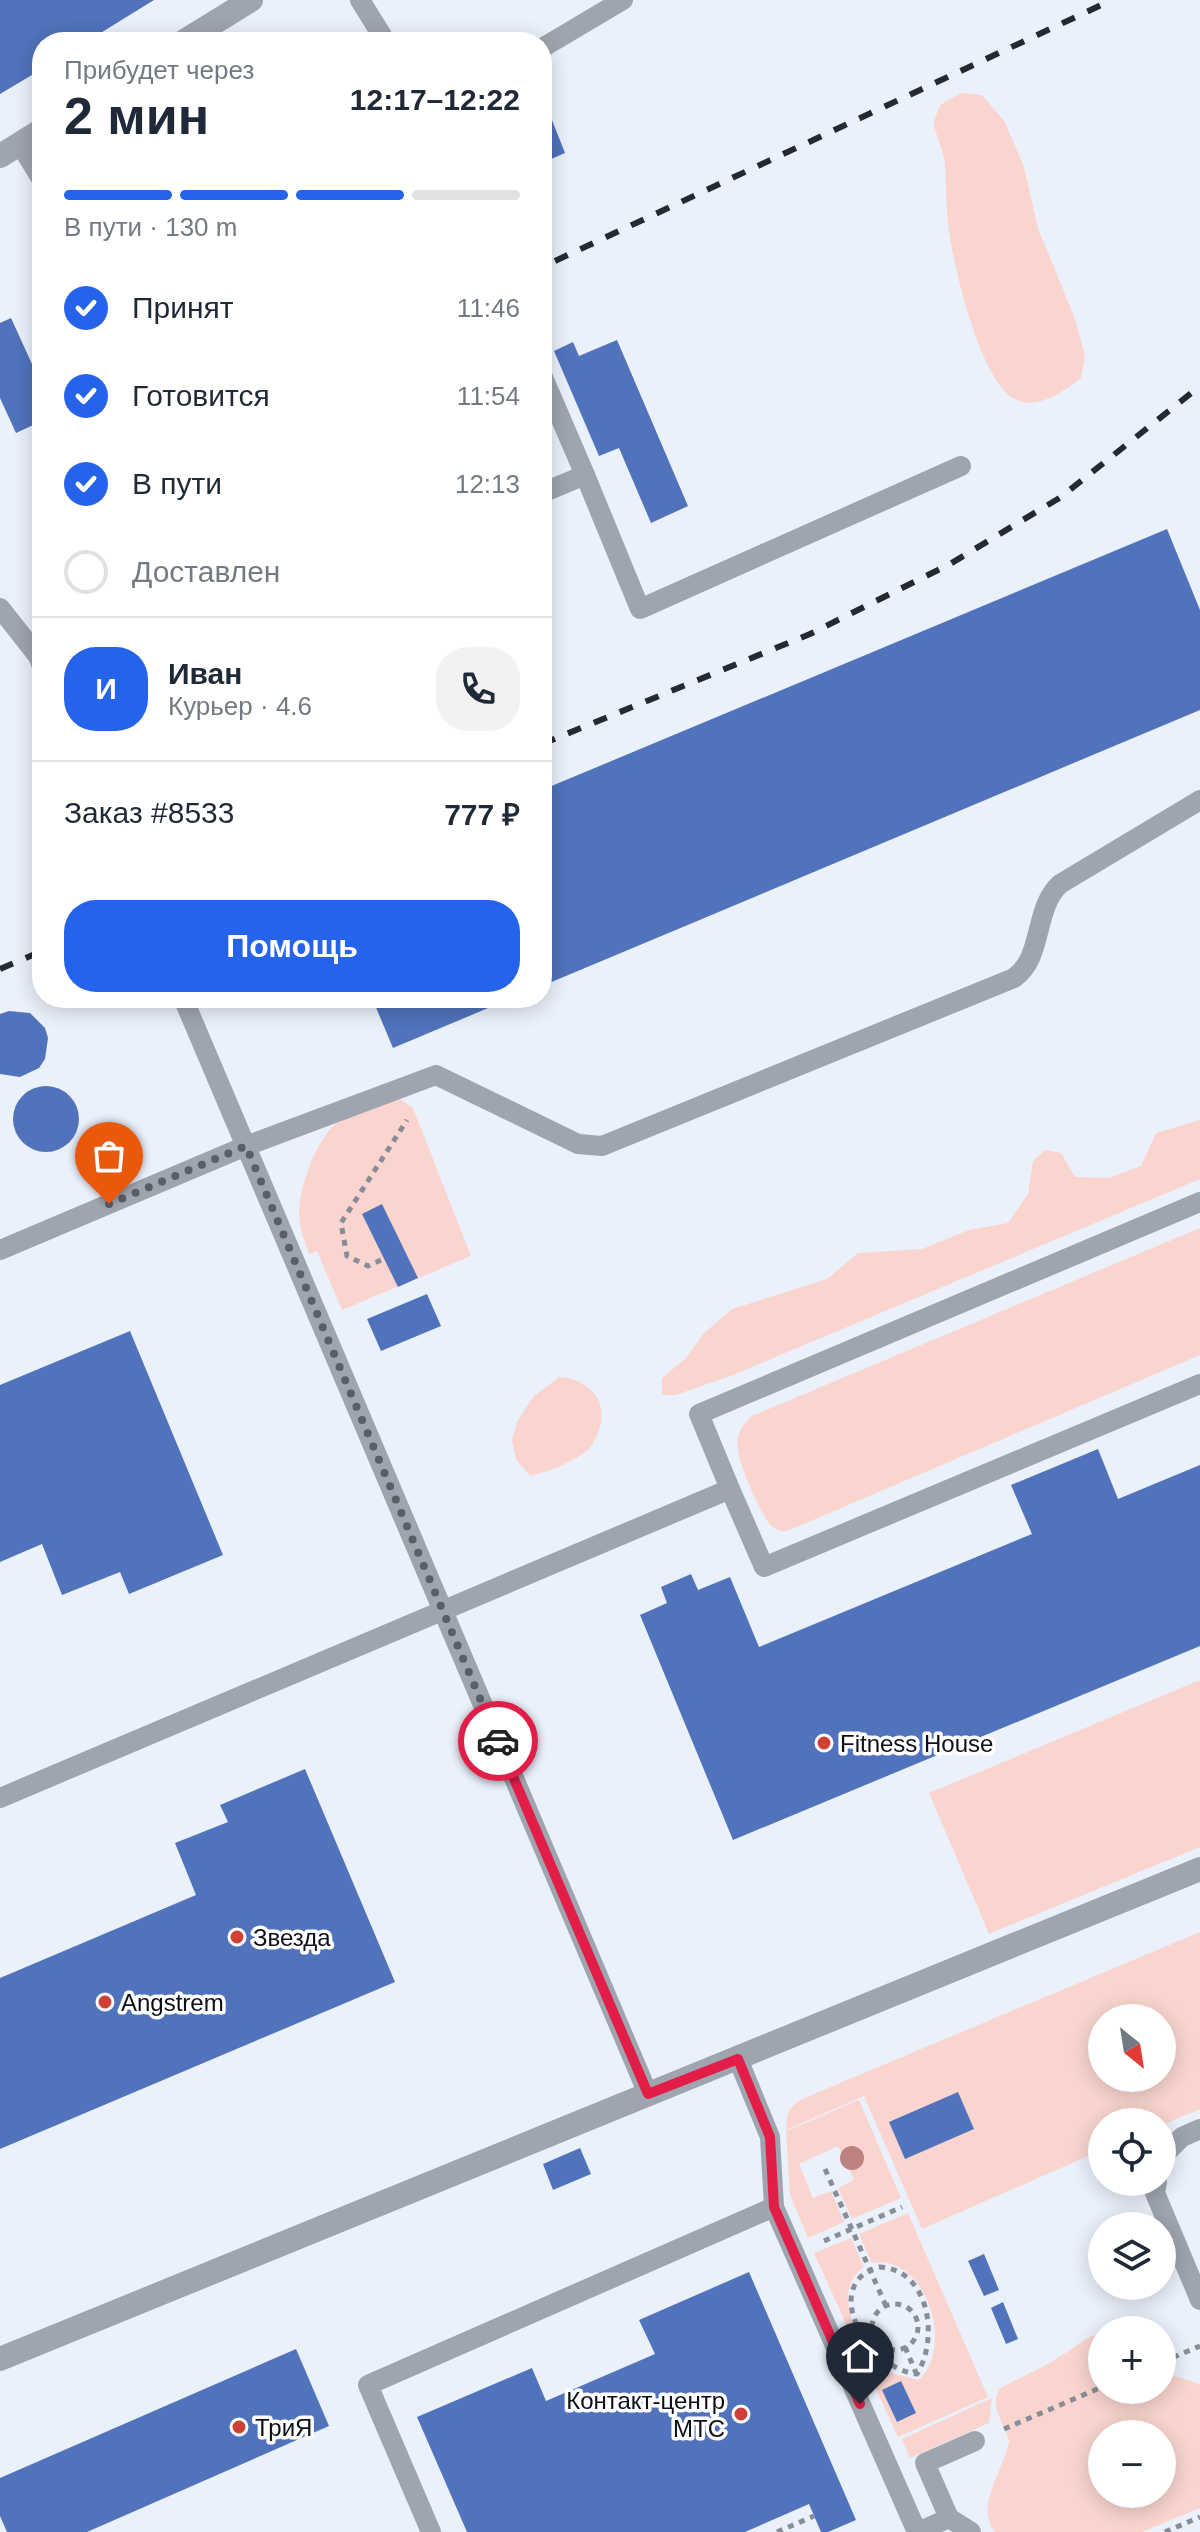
<!DOCTYPE html>
<html lang="ru">
<head>
<meta charset="utf-8">
<style>
	:root { --surface:#fff; --page:#f2f2f3; --text:#1f2937; --muted:#747a83; --line:#e0e1e3; --accent:#2563eb }
	body { margin:0; font-family:Arial,sans-serif; background:var(--page); color:var(--text); height:100vh; display:flex; flex-direction:column; font-size:30px; white-space:nowrap }
	* { box-sizing:border-box; margin:0 }
	p { font-size:26px; color:var(--muted) }
	.icon { flex:none; width:44px; height:44px; fill:none; stroke:currentColor; stroke-width:2; stroke-linecap:round; stroke-linejoin:round }
	.map { position:relative; flex:1; overflow:hidden }
	.drawer { position:absolute; left:32px; top:32px; width:520px; height:976px; display:flex; flex-direction:column; background:var(--surface); border-radius:32px; box-shadow:0 4px 20px #0003 }
	.drawer>* { flex:none }
	.needle { width:52px; rotate:150deg }
	.tools { position:absolute; left:1088px; top:2004px; display:grid; gap:16px }
	.tools a { display:grid; place-items:center; width:88px; height:88px; border-radius:50%; background:var(--surface); box-shadow:0 4px 20px #0003; font-size:40px }
	.pin { position:absolute; display:grid; place-items:center; width:68px; height:68px; color:#fff; margin:-82px -34px; border-radius:50% 50% 50% 0; rotate:-45deg; box-shadow:0 0 8px #0007 }
	.pin .icon { rotate:45deg }
	.courier { position:absolute; display:grid; place-items:center; width:80px; height:80px; margin:-40px; border:6px solid #e11d48; border-radius:50%; background:#fff; color:#222; box-shadow:0 2px 10px #0007 }
	.summary em { font-style:normal; font-weight:700 }
	.summary div { display:flex; flex-direction:column-reverse }
	.summary { display:flex; align-items:center; justify-content:space-between; height:136px; padding:0 32px }
	h1 { font-size:52px; font-weight:700; line-height:60px }
	.bar { display:grid; grid-template-columns:repeat(4,1fr); gap:12px 8px; align-content:center; height:96px; padding:0 32px }
	.bar i { height:10px; border-radius:6px; background:var(--line) }
	.bar .current { background:var(--accent) }
	.bar p { grid-column:span 4 }
	.line { display:flex; align-items:center; gap:20px; padding:0 32px; border-top:2px solid var(--line) }
	.line div { flex:1 }
	.round { display:grid; place-items:center; flex:none; width:84px; height:84px; border-radius:32px; background:var(--page) }
	ol { padding:0 32px; list-style:none }
	li { display:flex; align-items:center; gap:24px; height:88px }
	li p { margin-inline-start:auto }
	li .icon { padding:8px; border-radius:50%; background:var(--accent); color:#fff; stroke-width:4 }
	li:last-child { color:var(--muted) }
	li i { width:44px; height:44px; border:4px solid var(--line); border-radius:50% }
	.cta { display:flex; gap:16px; margin-top:auto; padding:16px 32px }
	.cta a { flex:1; height:92px; border-radius:32px; background:var(--accent); color:#fff; font-size:32px; font-weight:700; line-height:92px; text-align:center }
	.map>svg:first-child { display:block }
	.green { fill:#fad5cf; fill-rule:evenodd }
	.building { fill:#5073bc }
	.lines { fill:none; stroke-linecap:round; stroke-linejoin:round }
	.path { stroke:#888d96; stroke-width:5; stroke-dasharray:6 6; stroke-linecap:butt }
	.lane { stroke:#9fa5af; stroke-width:20 }
	.street { stroke:#9fa5af; stroke-width:24 }
	.rail { stroke:#252931; stroke-width:6; stroke-dasharray:14 14; stroke-linecap:butt }
	.tree { fill:#bd8182 }
	.done { stroke:#595e67; stroke-width:8; stroke-dasharray:0 14.4 }
	.route { stroke:#e11d48; stroke-width:10 }
	.poi-dot { fill:#cf4137; stroke:#fefefe; stroke-width:3 }
	.labels { text-anchor:middle; dominant-baseline:central; stroke-width:7; stroke-linejoin:round; paint-order:stroke }
	.poi-label { font-size:24px; fill:#0b0f17; stroke:#fefefe; text-anchor:start }
</style>
</head>
<body>
<div class="map">
<svg width="1200" height="2532" viewBox="0 0 1200 2532">
	<rect width="100%" height="100%" fill="#ebf1fb"/>
	<g class="green">
		<path d="M961,93L982,95L1005,122L1024,167L1038,228L1075,319L1085,355L1081,378C1063,392 1033,414 1010,396C978,370 955,271 949,231C946,208 946,186 945,164C944,150 934,132 934,123C934,118 939,110 940,105Z"/>
		<path d="M398,1098L413,1108L471,1256L342,1310L317,1251L309,1254C305,1242 300,1230 299,1217C298,1189 316,1138 339,1121C355,1110 380,1105 398,1098Z"/>
		<path d="M1200,1120V1179L733,1375L676,1395H662V1378L685,1359L704,1333L732,1309L827,1279L858,1253L922,1249L969,1230L1008,1223L1028,1194L1033,1161L1045,1150L1061,1153L1075,1177L1109,1178L1141,1166L1156,1133Z"/>
		<path d="M1200,1228V1355L792,1529C782,1533 777,1531 769,1524C758,1506 733,1456 738,1437C740,1428 746,1422 752,1416Z"/>
		<path d="M559,1377C589,1378 611,1403 598,1433C595,1438 593,1445 589,1449C572,1463 552,1470 531,1476L516,1460L512,1440L517,1422L533,1397Z"/>
		<path d="M1200,1680V1847L989,1934L929,1793Z"/>
		<path d="M1200,1932V2109L1162,2125V2122H1102V2150L922,2229L864,2096L786,2130C787,2114 788,2107 802,2099ZM1102,2018H1162V2078H1102Z"/>
		<path d="M859,2100L901,2198L852,2219L838,2188L854,2180L838,2146L799,2164L813,2198L831,2191L844,2222L808,2238L790,2195L786,2131Z"/>
		<path d="M908,2213L988,2397L898,2437L858,2351L864,2349L892,2373L918,2380C956,2349 926,2253 872,2263L859,2234Z"/>
		<path d="M851,2238L864,2267C842,2282 847,2308 855,2331L850,2333L814,2253Z"/>
		<path d="M1102,2334V2390H1162V2372L1200,2384V2508L1142,2532H995C974,2505 1004,2471 1009,2441C1005,2422 988,2408 1000,2388L1050,2363L1091,2336ZM1102,2434H1162V2494H1102Z"/>
		<path d="M992,2398L989,2423L910,2458L902,2439Z"/>
	</g>
	<g class="building">
		<path d="M0,0H154L86,42H42V69L0,94Z"/>
		<path d="M550,115L565,153L542,163V118Z"/>
		<path d="M11,318L42,386V421L16,433L0,398V323Z"/>
		<path d="M617,340L688,506L651,523L619,448L599,456L554,351L573,342L579,356Z"/>
		<path d="M1167,529L1200,610V710L542,986V790Z"/>
		<path d="M372,998H512L393,1048Z"/>
		<path d="M9,1011L30,1013L45,1028L48,1038L45,1059L39,1068L20,1077L0,1074V1014Z"/>
		<circle cx="46" cy="1119" r="33"/>
		<path d="M382,1204L418,1278L398,1287L362,1214Z"/>
		<path d="M427,1294L441,1326L381,1351L367,1319Z"/>
		<path d="M130,1331L223,1555L129,1594L120,1572L62,1595L42,1544L0,1562V1385Z"/>
		<path d="M1098,1449L1118,1499L1200,1465V1646L733,1840L640,1615L667,1603L661,1587L691,1574L698,1590L730,1577L759,1647L1032,1534L1011,1485Z"/>
		<path d="M305,1769L395,1982L0,2149V1978L196,1895L175,1843L228,1822L220,1805Z"/>
		<path d="M958,2092L974,2129L905,2159L889,2122Z"/>
		<path d="M580,2148L591,2174L553,2190L543,2164Z"/>
		<path d="M984,2254L999,2290L984,2296L968,2261Z"/>
		<path d="M749,2272L856,2520L828,2532H821L809,2504L745,2532H467L417,2417L532,2368L546,2401L655,2354L639,2320Z"/>
		<path d="M1003,2302L1018,2339L1006,2344L991,2308Z"/>
		<path d="M296,2349L329,2426L87,2532H7L0,2516V2478Z"/>
		<path d="M901,2381L916,2413L897,2422L882,2390Z"/>
	</g>
	<g class="lines">
		<g class="path">
			<path d="M381,1260L368,1266L347,1256L341,1223L407,1120"/>
			<path d="M825,2169L886,2306"/>
			<path d="M824,2241L902,2207"/>
			<path d="M879,2267C930,2269 939,2339 917,2374C867,2369 819,2284 879,2267Z"/>
			<circle cx="895" cy="2327" r="23"/>
			<path d="M905,2347L916,2373"/>
			<path d="M1162,2362L1200,2346"/>
			<path d="M1004,2429L1102,2387"/>
			<path d="M777,2532L814,2516"/>
			<path d="M1165,2532L1200,2517"/>
		</g>
		<g class="lane">
			<path d="M360,0L386,42"/>
			<path d="M542,48L623,0"/>
			<path d="M20,144L42,180"/>
			<path d="M542,375L585,475L542,493"/>
			<path d="M585,475L640,609L961,466"/>
			<path d="M0,608L38,656L42,666"/>
			<path d="M183,998L648,2094"/>
			<path d="M0,1250L246,1146L436,1075L578,1144L602,1146L1014,978C1044,957 1033,909 1060,884L1200,800"/>
			<path d="M730,1489L699,1414L1200,1202"/>
			<path d="M0,1798L730,1489L764,1567L1200,1384"/>
			<path d="M738,2059L770,2137L774,2207"/>
			<path d="M1162,2157L1182,2137L1200,2129"/>
			<path d="M1157,2182L1155,2193L1200,2300"/>
			<path d="M949,2518L925,2463L975,2441"/>
			<path d="M431,2532L368,2385L774,2207L917,2532"/>
			<path d="M918,2532L949,2518L971,2532"/>
		</g>
		<g class="street">
			<path d="M183,42L251,0"/>
			<path d="M0,156L42,130"/>
			<path d="M0,2359L1200,1869"/>
		</g>
		<g class="rail">
			<path d="M555,261L1112,0"/>
			<path d="M542,744L810,634L950,564L1061,497L1200,386"/>
			<path d="M0,969L42,951"/>
		</g>
	</g>
	<circle class="tree" cx="852" cy="2158" r="12"/>
	<g class="lines">
		<path class="done" d="M109,1204L246,1146L498,1741"/>
		<path class="route" d="M498,1741L648,2094L738,2059L770,2137L774,2207L860,2404"/>
	</g>
	<g class="poi-dot">
		<circle cx="824" cy="1743" r="8"/>
		<circle cx="237" cy="1937" r="8"/>
		<circle cx="105" cy="2002" r="8"/>
		<circle cx="741" cy="2414" r="8"/>
		<circle cx="239" cy="2427" r="8"/>
	</g>
	<g class="labels">
		<g class="poi-label">
			<text x="840" y="1743">Fitness House</text>
			<text x="253" y="1937">Звезда</text>
			<text x="121" y="2002">Angstrem</text>
			<text x="725" y="2400" text-anchor="end">Контакт-центр<tspan x="725" dy="28">МТС</tspan></text>
			<text x="255" y="2427">ТриЯ</text>
		</g>
	</g>
</svg>
<div class="tools">
<a><svg class="needle" viewBox="-14 -14 28 28"><path d="M0-13l5 13h-10z" fill="#e53935"/><path d="M0 13l5-13h-10z" fill="#747a83"/></svg></a>
<a><svg class="icon" aria-label="locate" viewBox="0 0 24 24"><circle cx="12" cy="12" r="6"/><path d="M12 2v4M12 18v4M2 12h4M18 12h4"/></svg></a>
<a><svg class="icon" aria-label="layers" viewBox="0 0 24 24"><path d="M12 4l9 5-9 5-9-5zM3 14l9 5 9-5"/></svg></a>
<a>+</a>
<a>−</a>
</div>
<div class="pin" style="left:109px;top:1204px;background:#ea580c"><svg class="icon" aria-label="bag" viewBox="0 0 24 24"><path d="M5 8h14l-1 12H6zM9 8a3 3 0 0 1 6 0"/></svg></div>
<div class="pin" style="left:860px;top:2404px;background:#1f2937"><svg class="icon" aria-label="home" viewBox="0 0 24 24"><path d="M3 11l9-7 9 7M6 9v11h12V9"/></svg></div>
<div class="courier" style="left:498px;top:1741px"><svg class="icon" aria-label="car" viewBox="0 0 24 24"><path d="M5 17H2v-5l4-1 3-4h7l3 4 3 1v5h-3M9 17h6M6 11h13"/><circle cx="7" cy="17" r="2"/><circle cx="17" cy="17" r="2"/></svg></div>
<section class="drawer">
<div class="summary"><div><h1>2 мин</h1><p>Прибудет через</p></div><em>12:17–12:22</em></div>
<div class="bar"><i class="current"></i><i class="current"></i><i class="current"></i><i></i><p>В пути · 130 m</p></div>
<ol>
<li><svg class="icon" aria-label="check" viewBox="0 0 24 24"><path d="M5 12l5 5 9-10"/></svg>Принят<p>11:46</p></li>
<li><svg class="icon" aria-label="check" viewBox="0 0 24 24"><path d="M5 12l5 5 9-10"/></svg>Готовится<p>11:54</p></li>
<li><svg class="icon" aria-label="check" viewBox="0 0 24 24"><path d="M5 12l5 5 9-10"/></svg>В пути<p>12:13</p></li>
<li><i></i>Доставлен</li>
</ol>
<div class="line" style="height:144px"><b class="round" style="background:var(--accent);color:#fff">И</b><div><b>Иван</b><p>Курьер · 4.6</p></div><a class="round"><svg class="icon" aria-label="phone" viewBox="0 0 24 24"><path d="M5 4h4l2 5-3 2q2 4 5 5l2-3 5 2v4C11 20 4 13 5 4z"/></svg></a></div>
<div class="line" style="height:104px"><div>Заказ #8533</div><b>777 ₽</b></div>
<div class="cta"><a>Помощь</a></div>
</section>
</div>
</body>
</html>
